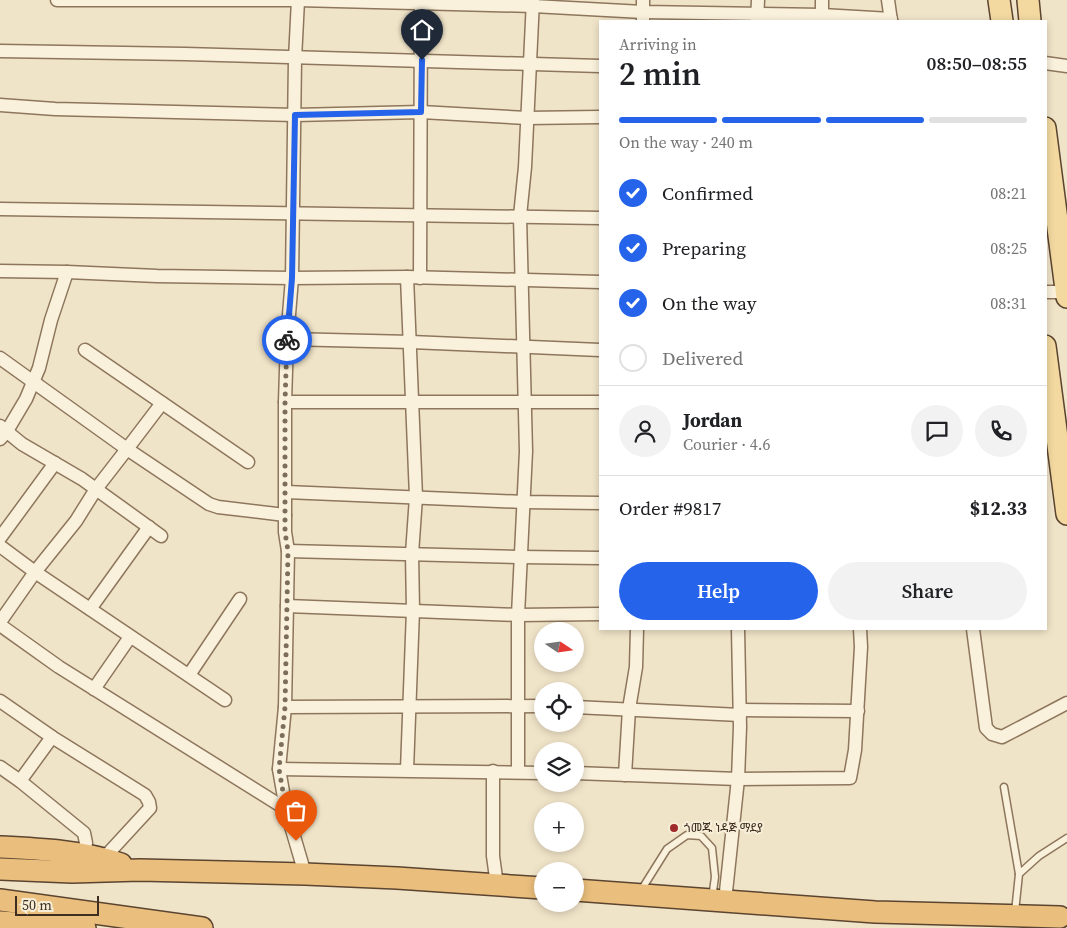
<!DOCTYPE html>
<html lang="en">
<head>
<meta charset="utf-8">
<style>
	:root { --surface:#fff; --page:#f2f2f2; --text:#202124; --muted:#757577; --line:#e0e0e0; --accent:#2563eb }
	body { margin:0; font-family:"Source Serif 4","Noto Sans Ethiopic",serif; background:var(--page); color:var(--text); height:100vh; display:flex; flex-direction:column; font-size:19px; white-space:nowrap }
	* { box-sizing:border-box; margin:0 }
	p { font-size:16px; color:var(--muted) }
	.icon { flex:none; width:28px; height:28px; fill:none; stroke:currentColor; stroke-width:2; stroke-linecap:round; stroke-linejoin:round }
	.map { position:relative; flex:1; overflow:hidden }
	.drawer { position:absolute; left:599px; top:20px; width:448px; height:610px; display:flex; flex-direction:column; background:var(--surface); border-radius:0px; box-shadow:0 2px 8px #0003 }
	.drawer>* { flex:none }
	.needle { width:32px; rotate:103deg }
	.controls { position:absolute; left:534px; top:622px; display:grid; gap:10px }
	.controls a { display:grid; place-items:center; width:50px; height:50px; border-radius:50%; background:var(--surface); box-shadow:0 2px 8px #0003; font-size:25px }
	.scale { position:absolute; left:15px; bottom:12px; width:84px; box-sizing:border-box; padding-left:5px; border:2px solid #3d2e20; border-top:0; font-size:14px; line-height:18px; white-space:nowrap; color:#3d2e20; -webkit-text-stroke:4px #f7eed8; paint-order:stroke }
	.pin { position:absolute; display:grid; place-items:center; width:42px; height:42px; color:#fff; margin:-51px -21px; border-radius:50% 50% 50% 0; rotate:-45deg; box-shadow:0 0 5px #0007 }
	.pin .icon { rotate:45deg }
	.courier { position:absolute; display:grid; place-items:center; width:50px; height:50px; margin:-25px; border:4px solid #2563eb; border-radius:50%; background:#fff; color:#222; box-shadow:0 1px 6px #0007 }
	.headline em { font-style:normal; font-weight:600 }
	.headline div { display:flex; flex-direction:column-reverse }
	.headline { display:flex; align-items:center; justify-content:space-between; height:85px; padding:0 20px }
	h1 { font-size:32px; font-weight:600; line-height:38px }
	.bar { display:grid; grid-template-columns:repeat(4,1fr); gap:8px 5px; align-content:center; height:60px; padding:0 20px }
	.bar i { height:6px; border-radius:4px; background:var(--line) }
	.bar .current { background:var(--accent) }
	.bar p { grid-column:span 4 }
	.line { display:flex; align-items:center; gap:12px; padding:0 20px; border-top:1px solid var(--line) }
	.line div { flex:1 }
	.round { display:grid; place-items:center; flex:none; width:52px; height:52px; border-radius:26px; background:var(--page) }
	ol { padding:0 20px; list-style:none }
	li { display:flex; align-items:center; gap:15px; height:55px }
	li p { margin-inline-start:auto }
	li .icon { padding:5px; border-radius:50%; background:var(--accent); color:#fff; stroke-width:4 }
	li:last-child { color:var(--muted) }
	li i { width:28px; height:28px; border:2px solid var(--line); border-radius:50% }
	.action { display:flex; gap:10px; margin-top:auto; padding:10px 20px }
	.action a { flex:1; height:58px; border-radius:30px; background:var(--accent); color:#fff; font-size:20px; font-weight:600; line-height:58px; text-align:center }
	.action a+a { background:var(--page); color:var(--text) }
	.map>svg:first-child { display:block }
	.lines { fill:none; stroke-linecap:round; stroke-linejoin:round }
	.service-casing { stroke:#8d765c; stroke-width:9 }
	.minor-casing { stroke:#8d765c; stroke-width:15 }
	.primary-casing { stroke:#5b4430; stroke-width:24 }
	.trunk-casing { stroke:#5b4430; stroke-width:24 }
	.service { stroke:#faf1dc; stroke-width:6 }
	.minor { stroke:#faf1dc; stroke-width:12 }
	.primary { stroke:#f3d9a0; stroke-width:21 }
	.trunk { stroke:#eabe7c; stroke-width:21 }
	.done { stroke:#7c6e5b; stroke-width:5; stroke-dasharray:0 9 }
	.route { stroke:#2563eb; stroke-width:6 }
	.poi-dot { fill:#9e2a2b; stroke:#f7eed8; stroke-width:2 }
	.labels { text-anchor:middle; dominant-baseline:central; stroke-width:4; stroke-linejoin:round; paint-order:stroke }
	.poi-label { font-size:12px; fill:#3d2e20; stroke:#f7eed8; text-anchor:start }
</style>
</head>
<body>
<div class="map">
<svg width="1067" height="928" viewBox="0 0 1067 928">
	<rect width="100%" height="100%" fill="#f0e4c8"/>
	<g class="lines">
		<defs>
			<g id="service">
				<path d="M1004,787L1019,874"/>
				<path d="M640,892L667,849L687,835L701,836L712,848L715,877L712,898"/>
				<path d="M1015,912L1019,874L1039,856L1067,838"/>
			</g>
			<g id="minor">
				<path d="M57,0H298L533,6L643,12L822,15L891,19"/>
				<path d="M298,0L295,59L292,278L287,339L285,402V532L288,551L285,707L279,769L286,809L305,874"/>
				<path d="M888,0L891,21"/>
				<path d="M822,15V0"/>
				<path d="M643,21V0"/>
				<path d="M757,21L758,0"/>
				<path d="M0,51L185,54L600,66"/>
				<path d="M1045,63L1067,66"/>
				<path d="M0,105L55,109L295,115L421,112L527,118L600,117"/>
				<path d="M0,209L600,218"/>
				<path d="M0,271L67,272L157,276L292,278L407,277L600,282"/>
				<path d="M420,278L421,0"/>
				<path d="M1045,292H1066"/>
				<path d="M287,339L411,342L600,350"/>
				<path d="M85,350L248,462"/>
				<path d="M0,358L127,449L162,403"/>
				<path d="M285,402H600"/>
				<path d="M0,426L22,444L82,479L161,536"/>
				<path d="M0,439L7,431L26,399L39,368L51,320L67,272"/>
				<path d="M286,492L524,502L600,503"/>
				<path d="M0,538L55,463"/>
				<path d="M0,546L35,572L225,700"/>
				<path d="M288,551L520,557L600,558"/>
				<path d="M287,606L518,615L600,614"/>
				<path d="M90,609L149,527"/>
				<path d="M0,622L35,572L76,521L96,489L127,449L209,504L218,507L285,515"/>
				<path d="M0,625L59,667L286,809"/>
				<path d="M973,629L986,728L992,734L1002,737L1067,703"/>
				<path d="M189,675L240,599"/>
				<path d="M94,689L130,637"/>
				<path d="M0,701L52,737L145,795L149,802L150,808L104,858"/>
				<path d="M285,707L542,706"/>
				<path d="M575,707L740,715"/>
				<path d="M740,710L858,711"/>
				<path d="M0,767L20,781L84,833L86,843L84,855"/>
				<path d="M279,769L542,773"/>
				<path d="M407,770L413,610L412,554L416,497L407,277"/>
				<path d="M493,771V856L497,885"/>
				<path d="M518,772V615L526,451L520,216L525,167L533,0"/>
				<path d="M575,773L738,779L850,778L855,750L861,647L860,629"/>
				<path d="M625,775L629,709L636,667L637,629"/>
				<path d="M20,781L52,737"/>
				<path d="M725,901L738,779L740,727L738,629"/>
			</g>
			<g id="primary">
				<path d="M999,0L1002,21"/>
				<path d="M1028,0L1030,21"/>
				<path d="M1045,128L1067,297"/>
				<path d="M1045,346L1067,514"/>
			</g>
			<g id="trunk">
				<path d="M0,847C40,849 83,851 121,864"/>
				<path d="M0,869L72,872L140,870L305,874L397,878L542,888"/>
				<path d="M575,890L875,912L1060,917"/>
				<path d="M0,900L202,928"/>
				<path d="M0,922L85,928"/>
			</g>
		</defs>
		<use href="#service" class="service-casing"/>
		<use href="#minor" class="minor-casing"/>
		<use href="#primary" class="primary-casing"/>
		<use href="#trunk" class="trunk-casing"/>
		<use href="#service" class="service"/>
		<use href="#minor" class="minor"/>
		<use href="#primary" class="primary"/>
		<use href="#trunk" class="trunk"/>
	</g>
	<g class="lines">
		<path class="done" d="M287,340L285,402V532L288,551L285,707L279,769L286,809L296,841"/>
		<path class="route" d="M287,340L292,278L295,115L421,112L422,60"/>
	</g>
	<circle class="poi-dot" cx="674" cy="828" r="5"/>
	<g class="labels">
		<g class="poi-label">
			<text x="684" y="828">ጎመጁ ነዳጅ ማደያ</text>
		</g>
	</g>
</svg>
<div class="controls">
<a><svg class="needle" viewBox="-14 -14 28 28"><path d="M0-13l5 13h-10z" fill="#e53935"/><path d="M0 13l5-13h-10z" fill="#757577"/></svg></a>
<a><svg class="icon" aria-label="locate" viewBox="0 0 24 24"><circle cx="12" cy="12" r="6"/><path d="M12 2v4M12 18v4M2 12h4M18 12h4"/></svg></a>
<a><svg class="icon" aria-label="layers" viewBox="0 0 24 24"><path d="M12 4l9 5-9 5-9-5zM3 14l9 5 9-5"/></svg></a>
<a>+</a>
<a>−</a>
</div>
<div class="scale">50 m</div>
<div class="pin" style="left:296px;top:841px;background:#ea580c"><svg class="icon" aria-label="bag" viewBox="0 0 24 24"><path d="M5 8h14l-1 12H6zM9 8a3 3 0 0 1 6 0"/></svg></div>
<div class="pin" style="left:422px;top:60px;background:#1f2937"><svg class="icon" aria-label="home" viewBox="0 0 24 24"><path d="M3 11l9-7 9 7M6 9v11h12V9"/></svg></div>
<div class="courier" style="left:287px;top:340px"><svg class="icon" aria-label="bike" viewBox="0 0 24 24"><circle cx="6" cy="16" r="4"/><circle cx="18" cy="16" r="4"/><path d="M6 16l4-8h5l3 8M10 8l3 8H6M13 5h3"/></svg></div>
<section class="drawer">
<div class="headline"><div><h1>2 min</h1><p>Arriving in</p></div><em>08:50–08:55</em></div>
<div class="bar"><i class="current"></i><i class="current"></i><i class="current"></i><i></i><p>On the way · 240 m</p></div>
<ol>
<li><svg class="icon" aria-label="check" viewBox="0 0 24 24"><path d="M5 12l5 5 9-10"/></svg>Confirmed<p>08:21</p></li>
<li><svg class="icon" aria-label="check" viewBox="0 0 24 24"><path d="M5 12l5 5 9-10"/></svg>Preparing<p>08:25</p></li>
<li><svg class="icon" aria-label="check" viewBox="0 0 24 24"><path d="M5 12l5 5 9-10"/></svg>On the way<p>08:31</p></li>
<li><i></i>Delivered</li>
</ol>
<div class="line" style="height:90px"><a class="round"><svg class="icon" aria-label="person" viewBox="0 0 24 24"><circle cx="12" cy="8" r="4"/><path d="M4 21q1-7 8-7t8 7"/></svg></a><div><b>Jordan</b><p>Courier · 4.6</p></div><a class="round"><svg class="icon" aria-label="chat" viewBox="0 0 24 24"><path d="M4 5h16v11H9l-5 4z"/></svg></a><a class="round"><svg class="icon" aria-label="phone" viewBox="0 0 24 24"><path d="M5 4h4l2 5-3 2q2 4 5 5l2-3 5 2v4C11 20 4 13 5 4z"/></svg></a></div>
<div class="line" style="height:65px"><div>Order #9817</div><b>$12.33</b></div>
<div class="action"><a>Help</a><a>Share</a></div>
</section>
</div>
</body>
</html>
